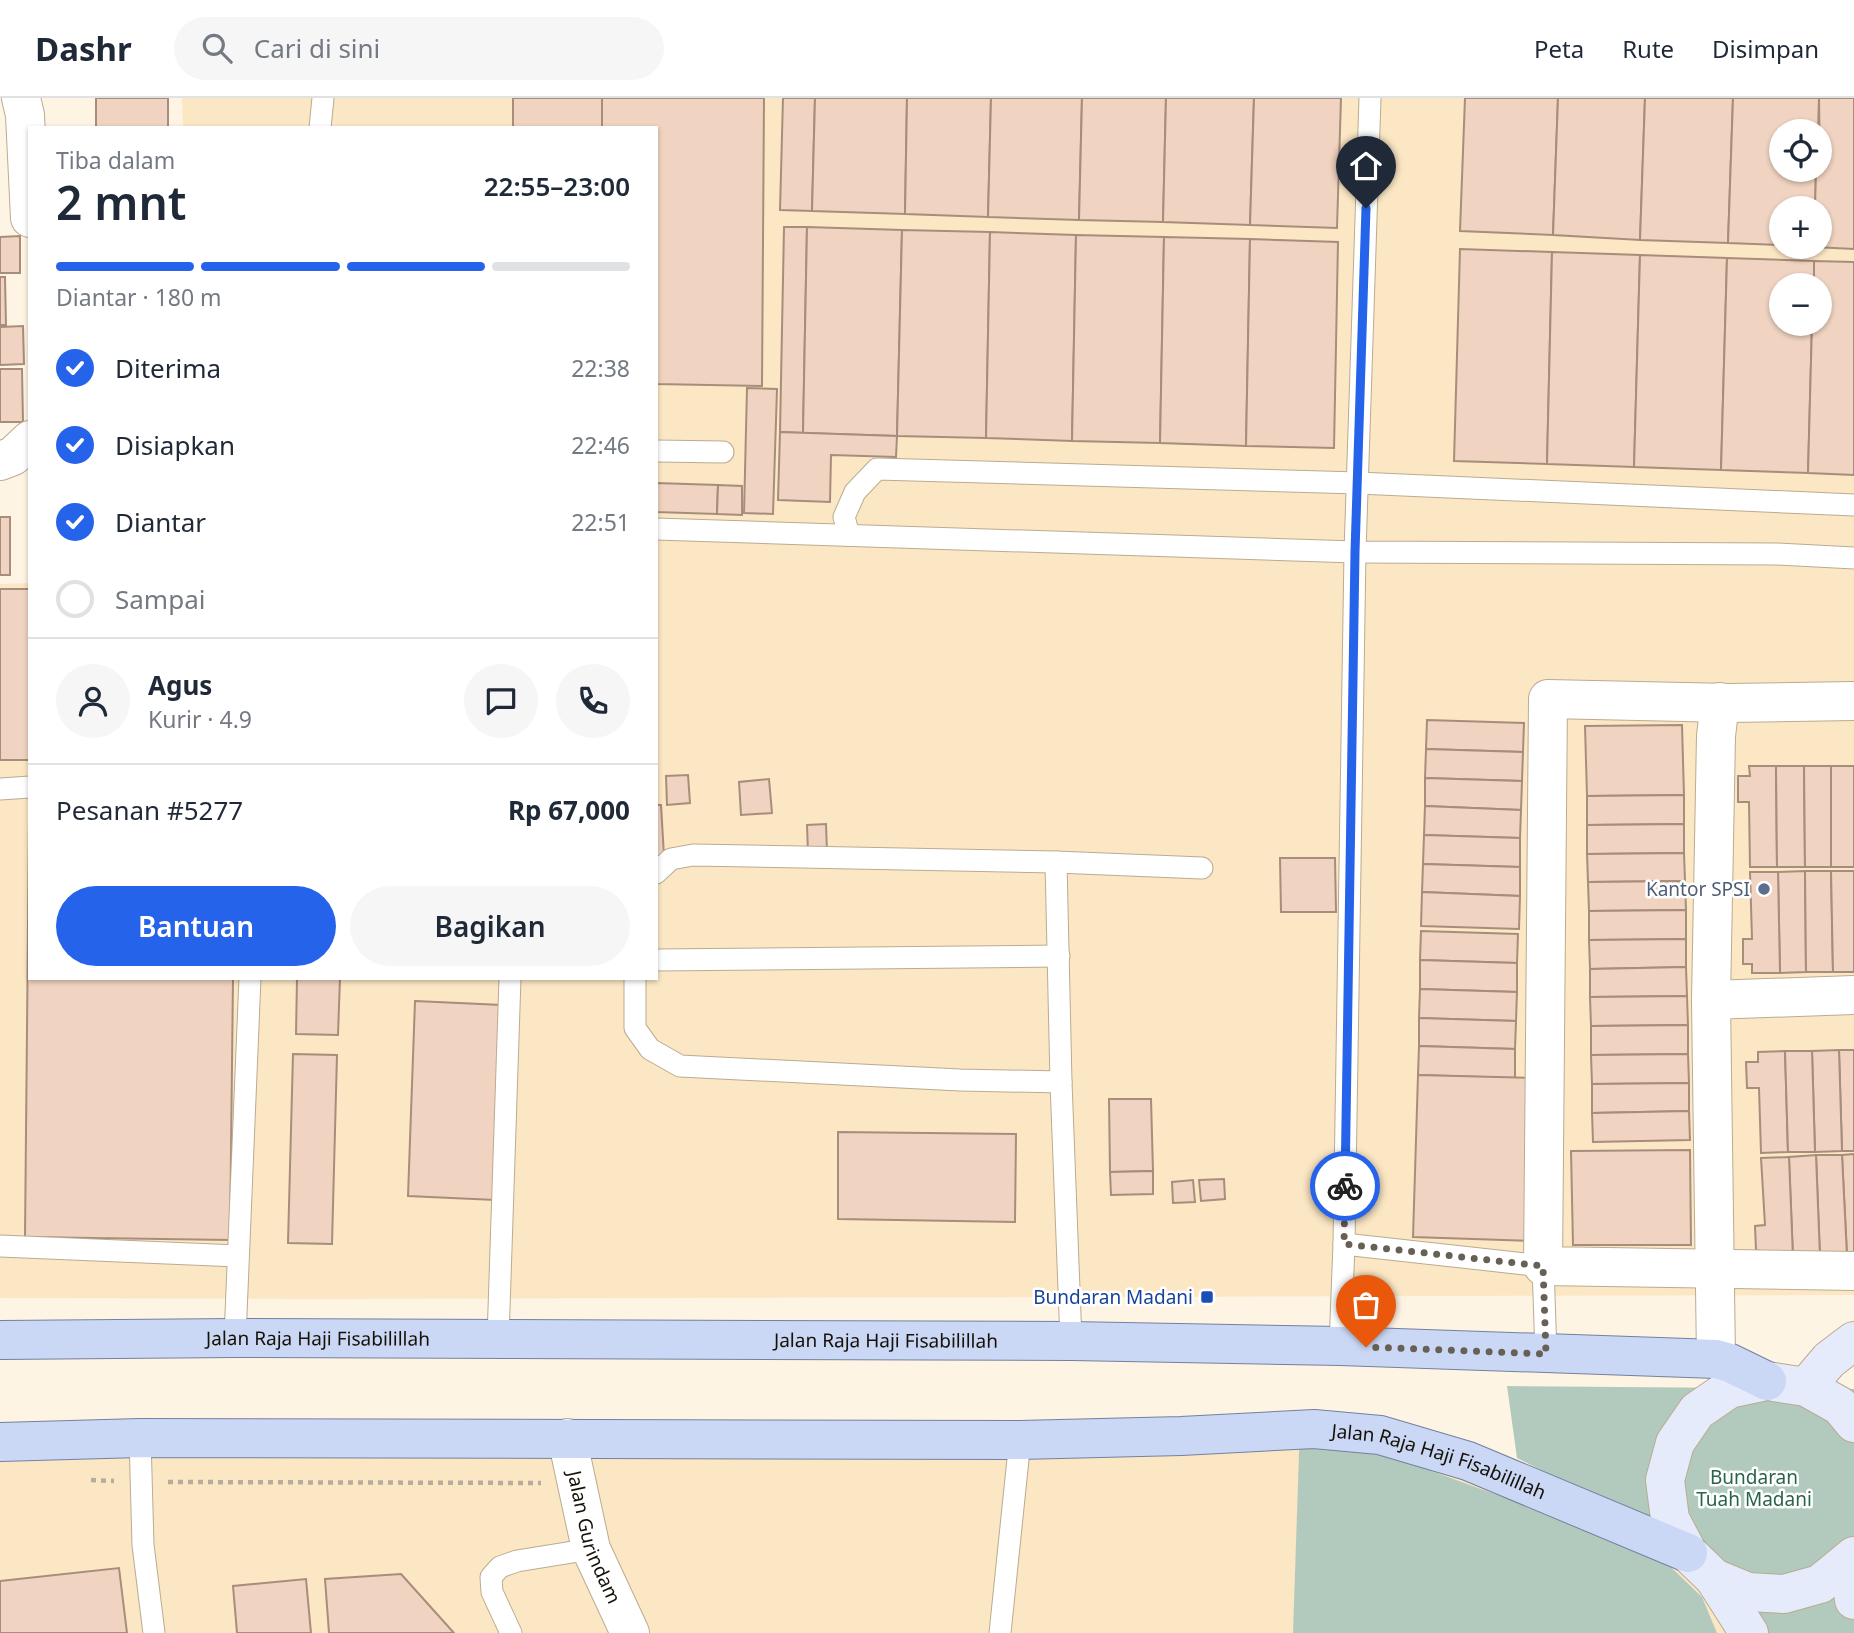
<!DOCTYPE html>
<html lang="id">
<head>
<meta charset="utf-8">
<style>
	:root { --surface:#fff; --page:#f6f6f7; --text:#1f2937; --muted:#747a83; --line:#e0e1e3; --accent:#2563eb }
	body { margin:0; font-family:"Noto Sans",sans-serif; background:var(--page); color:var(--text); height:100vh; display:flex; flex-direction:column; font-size:26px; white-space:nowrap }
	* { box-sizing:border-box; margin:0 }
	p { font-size:23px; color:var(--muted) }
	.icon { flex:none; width:38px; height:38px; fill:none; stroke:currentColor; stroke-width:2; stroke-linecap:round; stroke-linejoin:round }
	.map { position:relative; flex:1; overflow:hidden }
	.drawer { position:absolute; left:28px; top:28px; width:630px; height:854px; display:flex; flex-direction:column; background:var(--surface); border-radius:0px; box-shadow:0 2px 5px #0004 }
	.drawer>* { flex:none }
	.buttons { position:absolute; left:1769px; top:21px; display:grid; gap:14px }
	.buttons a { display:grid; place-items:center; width:63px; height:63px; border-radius:50%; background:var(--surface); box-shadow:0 2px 5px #0004; font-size:35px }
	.pin { position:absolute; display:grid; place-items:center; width:60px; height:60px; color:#fff; margin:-72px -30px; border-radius:50% 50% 50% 0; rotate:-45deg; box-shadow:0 0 7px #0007 }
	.pin .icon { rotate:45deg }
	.courier { position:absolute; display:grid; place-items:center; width:70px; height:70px; margin:-35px; border:5px solid #2563eb; border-radius:50%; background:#fff; color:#222; box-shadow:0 2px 9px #0007 }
	.head em { font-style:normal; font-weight:600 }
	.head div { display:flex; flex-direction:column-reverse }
	.head { display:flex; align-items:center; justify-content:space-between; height:119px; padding:0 28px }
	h1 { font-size:46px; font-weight:600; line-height:52px }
	.bar { display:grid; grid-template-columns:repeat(4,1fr); gap:10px 7px; align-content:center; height:84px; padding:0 28px }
	.bar i { height:9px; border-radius:5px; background:var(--line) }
	.bar .selected { background:var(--accent) }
	.bar p { grid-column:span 4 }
	.line { display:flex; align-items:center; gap:18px; padding:0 28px; border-top:2px solid var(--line) }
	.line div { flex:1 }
	.round { display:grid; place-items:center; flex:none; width:74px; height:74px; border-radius:37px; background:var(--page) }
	ol { padding:0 28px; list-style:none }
	li { display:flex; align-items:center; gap:21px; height:77px }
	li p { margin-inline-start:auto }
	li .icon { padding:7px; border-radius:50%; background:var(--accent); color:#fff; stroke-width:4 }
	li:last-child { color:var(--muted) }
	li i { width:38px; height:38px; border:4px solid var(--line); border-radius:50% }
	.button { display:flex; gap:14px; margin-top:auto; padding:14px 28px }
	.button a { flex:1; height:80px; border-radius:42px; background:var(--accent); color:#fff; font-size:28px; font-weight:600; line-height:80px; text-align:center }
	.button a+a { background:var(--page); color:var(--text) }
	header { display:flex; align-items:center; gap:42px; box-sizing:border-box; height:98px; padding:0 35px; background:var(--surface); border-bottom:2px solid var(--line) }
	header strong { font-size:33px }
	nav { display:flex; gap:38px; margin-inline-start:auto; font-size:24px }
	.search { width:490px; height:63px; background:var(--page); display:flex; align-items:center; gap:18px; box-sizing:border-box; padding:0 24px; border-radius:38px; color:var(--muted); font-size:26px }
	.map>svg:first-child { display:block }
	.built { fill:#fce7c4; fill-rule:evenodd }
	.green { fill:#b2cabd }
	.building { fill:#f0d3c0; stroke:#a78d7b; stroke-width:2 }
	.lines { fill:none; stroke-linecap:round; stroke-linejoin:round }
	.lane-casing { stroke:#bbab90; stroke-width:23 }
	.street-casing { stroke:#bbab90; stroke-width:40 }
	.secondary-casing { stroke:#bbab90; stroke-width:40 }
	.primary-casing { stroke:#74809e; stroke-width:40 }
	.path { stroke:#b6ad9f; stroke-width:4.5; stroke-dasharray:5 5; stroke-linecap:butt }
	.lane { stroke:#fff; stroke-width:21 }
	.street { stroke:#fff; stroke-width:38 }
	.secondary { stroke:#e5ebfa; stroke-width:38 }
	.primary { stroke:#cad7f5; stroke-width:38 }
	.done { stroke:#676054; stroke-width:7; stroke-dasharray:0 12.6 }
	.route { stroke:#2563eb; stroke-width:9 }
	.service-dot { fill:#5c6f8a; stroke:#fff; stroke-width:2.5 }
	.transit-dot { fill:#1a4fb4; stroke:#fff; stroke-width:2.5 }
	.labels { text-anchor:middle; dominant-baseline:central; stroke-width:5; stroke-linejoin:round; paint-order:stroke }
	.service-label { font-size:19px; fill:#4e5e75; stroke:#fff; text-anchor:end }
	.transit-label { font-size:19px; fill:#164399; stroke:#fff; text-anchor:end }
	.street-label { font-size:19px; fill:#161107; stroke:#fff }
	.park-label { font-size:19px; fill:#296349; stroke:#fff }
</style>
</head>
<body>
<header>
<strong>Dashr</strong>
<div class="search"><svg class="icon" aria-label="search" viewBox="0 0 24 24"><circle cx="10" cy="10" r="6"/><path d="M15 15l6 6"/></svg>Cari di sini</div>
<nav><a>Peta</a><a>Rute</a><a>Disimpan</a></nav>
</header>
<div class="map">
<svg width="1854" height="1535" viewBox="0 0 1854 1535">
	<rect width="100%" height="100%" fill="#fef4e3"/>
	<g class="built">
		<path d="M182,0H1854V1197L316,1201L0,1200V486L30,485V880H656V30H183ZM1782,33H1820V72H1782ZM1782,110H1820V149H1782ZM1782,187H1820V226H1782Z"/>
		<path d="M1380,1337L1854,1535H0V1344Z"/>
	</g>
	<g class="green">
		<path d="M1507,1288L1854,1291V1535H1767L1639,1421L1517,1360Z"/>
		<path d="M1300,1325L1656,1455L1702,1499L1717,1535H1293Z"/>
	</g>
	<g class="building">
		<rect x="96" y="0" width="72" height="30"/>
		<rect x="513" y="0" width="89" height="30"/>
		<path d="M602,0H764L762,288L656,286V30H602Z"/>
		<path d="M783,0H815L812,113L780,112Z"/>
		<path d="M815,0H907L905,116L812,113Z"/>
		<path d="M907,0H991L988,119L905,116Z"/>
		<path d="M991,0H1082L1079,122L988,119Z"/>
		<path d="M1082,0H1166L1163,124L1079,122Z"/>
		<path d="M1166,0H1254L1250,127L1163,124Z"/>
		<path d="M1254,0H1341L1337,130L1250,127Z"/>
		<path d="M1465,0H1558L1553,137L1460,133Z"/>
		<path d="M1558,0H1645L1640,142L1553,137Z"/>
		<path d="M1645,0H1733L1728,145L1640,142Z"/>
		<path d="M1733,0H1819L1818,33H1782V72H1816L1815,110H1782V147L1728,145Z"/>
		<path d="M1819,0H1854V151L1814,149H1820V110H1815L1816,72H1820Z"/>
		<path d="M784,129H807L803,335L780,334Z"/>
		<path d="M807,129L902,132L897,338L803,335Z"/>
		<path d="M902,132L990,134L986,340L897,338Z"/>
		<path d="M990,134L1076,137L1072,343L986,340Z"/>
		<path d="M1076,137L1164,139L1160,345L1072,343Z"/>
		<path d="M20,138V175H0V139Z"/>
		<path d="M1164,139L1250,141L1246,348L1160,345Z"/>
		<path d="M1250,141L1338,144L1334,350L1246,348Z"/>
		<path d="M1460,151L1552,154L1547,366L1454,363Z"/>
		<path d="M1552,154L1640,157L1634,369L1547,366Z"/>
		<path d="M1640,157L1727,160L1721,372L1634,369Z"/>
		<path d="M1727,160L1814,163V187H1782V226H1812L1808,375L1721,372Z"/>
		<path d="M1814,163L1854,164V377L1808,375L1812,226H1820V187H1814Z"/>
		<path d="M0,179H5L6,227H0Z"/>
		<path d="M23,228L24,266L0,267V229Z"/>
		<path d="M0,271H22L23,324H0Z"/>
		<path d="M747,290L777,291L773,416L744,415Z"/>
		<path d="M780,334L897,338L896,359L831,357L830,404L778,402Z"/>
		<path d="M656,385L718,387L717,416L656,414Z"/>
		<path d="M718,387L742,388V417L717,416Z"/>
		<rect x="0" y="419" width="10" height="58"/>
		<rect x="0" y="491" width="30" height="171"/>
		<path d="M1427,622L1524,625L1523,654L1426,651Z"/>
		<path d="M1682,627L1684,697L1587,698L1585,628Z"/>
		<path d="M1426,651L1523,654L1522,683L1425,680Z"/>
		<path d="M1749,668H1776L1777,769H1750L1749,704H1738V678H1750Z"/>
		<path d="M1776,668H1804L1805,769H1777Z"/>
		<path d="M1804,668H1831V769H1805Z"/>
		<rect x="1831" y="668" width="23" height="101"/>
		<path d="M688,677L690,705L667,707L666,678Z"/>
		<path d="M1425,680L1522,683L1521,712L1425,708Z"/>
		<path d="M769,681L772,715L741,717L739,684Z"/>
		<path d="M1684,697V726L1587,727V698Z"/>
		<path d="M656,707H661L664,758H656Z"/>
		<path d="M1425,708L1521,712L1520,740L1424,737Z"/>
		<path d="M29,725L30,880H233L230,1142L25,1139Z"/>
		<path d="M826,726L827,754L808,755L807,727Z"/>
		<path d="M1684,726V755L1587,756V727Z"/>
		<path d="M1424,737L1520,740V769L1423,766Z"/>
		<path d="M1684,755L1685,783L1588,784L1587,756Z"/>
		<path d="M1280,760H1335L1336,814H1281Z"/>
		<path d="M1423,766L1520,769V798L1422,794Z"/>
		<path d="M1805,773L1806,874L1780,875L1778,774Z"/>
		<path d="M1805,773H1831L1833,874H1806Z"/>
		<path d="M1831,773H1854V874H1833Z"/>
		<path d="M1750,774H1778L1780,875H1752V866H1743V841H1752Z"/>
		<path d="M1685,783L1686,812L1589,813L1588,784Z"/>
		<path d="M1422,794L1520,798L1519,831L1421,828Z"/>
		<path d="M1686,812V841L1589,842V813Z"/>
		<path d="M1421,833L1518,836L1517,865L1420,862Z"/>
		<path d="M1686,841V869L1590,871L1589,842Z"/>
		<path d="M1420,862L1517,865V894L1420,891Z"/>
		<path d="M1686,869L1687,898L1590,899V871Z"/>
		<path d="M297,880H340L338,937L296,936Z"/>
		<path d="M1420,891L1517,894L1516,923L1419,920Z"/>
		<path d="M1687,898L1688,927L1591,928L1590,899Z"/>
		<path d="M415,903L502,907L495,1102L408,1098Z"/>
		<path d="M1419,920L1516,923L1515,951L1419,948Z"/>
		<path d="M1688,927V956L1591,957V928Z"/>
		<path d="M1419,948L1515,951V980L1418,977Z"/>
		<path d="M1839,952H1854V1053H1842Z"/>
		<path d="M1839,952L1842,1053L1815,1054L1812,953Z"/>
		<path d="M1785,953L1788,1054L1761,1055L1759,990H1747L1746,964H1758V954Z"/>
		<path d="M1785,953H1812L1815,1054H1788Z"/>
		<path d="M293,956L337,957L332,1146L288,1145Z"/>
		<path d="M1688,956L1689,985L1592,986L1591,957Z"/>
		<path d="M1418,977L1534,980L1530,1143L1413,1139Z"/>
		<path d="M1689,985V1013L1592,1015V986Z"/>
		<path d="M1109,1001H1151L1153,1073L1110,1074Z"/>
		<path d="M1689,1013L1690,1042L1593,1044L1592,1015Z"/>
		<path d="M838,1034L1016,1036L1015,1124L838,1121Z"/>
		<path d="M1690,1052L1691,1147H1573L1571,1053Z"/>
		<path d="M1854,1056V1158H1847L1842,1057Z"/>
		<path d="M1816,1057H1842L1847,1158L1820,1159Z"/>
		<path d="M1816,1057L1820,1159L1793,1160L1789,1059Z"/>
		<path d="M1789,1059L1793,1160L1756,1152L1755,1128L1765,1127L1761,1060Z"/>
		<path d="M1153,1073V1096L1111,1097L1110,1074Z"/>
		<path d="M1224,1081L1225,1101L1201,1103L1199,1082Z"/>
		<path d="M1193,1082L1195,1104L1173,1105L1172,1084Z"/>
		<path d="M119,1470L127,1535H0V1483Z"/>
		<path d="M401,1476L454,1535H329L325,1481Z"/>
		<path d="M306,1481L311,1535H237L233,1488Z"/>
	</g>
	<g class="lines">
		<defs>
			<g id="lane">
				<path d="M320,30L323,0"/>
				<path d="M656,353L723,354"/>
				<path d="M656,431L1355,454L1777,456L1854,460"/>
				<path d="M849,437L844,419L855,394L877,371L1358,385L1854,407"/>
				<path d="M0,691L30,689"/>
				<path d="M1056,764L1061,984L1071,1243"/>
				<path d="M656,775L671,761L693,757L1056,764L1202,770"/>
				<path d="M656,862L1059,858"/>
				<path d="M635,880V930L650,951L680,968L960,982L1061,984"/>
				<path d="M1344,1146L1543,1168L1546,1256"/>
				<path d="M0,1148L238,1158"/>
				<path d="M235,1240L250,880"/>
				<path d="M498,1241L510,880"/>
				<path d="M1340,1248L1344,1146L1355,454L1370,0"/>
				<path d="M140,1340L143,1447L154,1535"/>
				<path d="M511,1535L492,1494L491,1479L500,1469L517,1463L591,1451"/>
				<path d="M1000,1535L1020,1342"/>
			</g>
			<g id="street">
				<path d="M21,0L25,17L30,120"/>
				<path d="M0,363L13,358L30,342"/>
				<path d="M1854,603L1729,605L1548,601L1543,1168L1854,1173"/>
				<path d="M1711,902L1854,897"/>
				<path d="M1716,1261L1711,902L1716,638L1720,604"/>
				<path id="s1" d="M567,1340L591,1451L630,1535"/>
			</g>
			<g id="secondary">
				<path d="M1806,1289L1829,1262L1854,1243"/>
				<path d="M1854,1325L1840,1308L1806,1289L1767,1283L1729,1291L1697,1313L1675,1345L1665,1382L1670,1421L1688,1455L1714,1480L1748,1494L1784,1496L1820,1486L1854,1458"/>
				<path d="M1849,1464L1854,1502"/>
				<path d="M1714,1480L1749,1535"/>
			</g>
			<g id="primary">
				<path id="s2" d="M0,1242L235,1240L1071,1243L1340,1248L1716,1261L1730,1265L1767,1283"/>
				<path id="s3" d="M0,1344L140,1340L1020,1342L1181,1338L1314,1331L1380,1337L1468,1363L1688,1455"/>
			</g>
		</defs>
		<use href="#lane" class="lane-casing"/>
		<use href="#street" class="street-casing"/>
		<use href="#secondary" class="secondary-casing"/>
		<use href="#primary" class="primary-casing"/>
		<g class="path">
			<path d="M91,1382L114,1383"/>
			<path d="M168,1384L541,1385"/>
		</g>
		<use href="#lane" class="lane"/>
		<use href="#street" class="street"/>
		<use href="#secondary" class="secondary"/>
		<use href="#primary" class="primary"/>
	</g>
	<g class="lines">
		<path class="done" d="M1345,1088L1344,1146L1543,1168L1546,1256L1366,1249"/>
		<path class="route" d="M1345,1088L1355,454L1366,110"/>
	</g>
	<circle class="service-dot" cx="1764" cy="791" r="7"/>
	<rect class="transit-dot" x="1200" y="1192" width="14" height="14" rx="3.5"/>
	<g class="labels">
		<g class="service-label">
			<text x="1750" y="791">Kantor SPSI</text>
		</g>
		<g class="transit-label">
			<text x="1193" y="1199">Bundaran Madani</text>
		</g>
		<g class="street-label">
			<text stroke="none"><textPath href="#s2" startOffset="318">Jalan Raja Haji Fisabilillah</textPath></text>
			<text stroke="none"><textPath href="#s2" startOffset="886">Jalan Raja Haji Fisabilillah</textPath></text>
			<text stroke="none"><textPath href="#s3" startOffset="1444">Jalan Raja Haji Fisabilillah</textPath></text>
			<text stroke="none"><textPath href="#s1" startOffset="103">Jalan Gurindam</textPath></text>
		</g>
		<g class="park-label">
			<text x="1754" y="1379">Bundaran<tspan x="1754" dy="22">Tuah Madani</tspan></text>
		</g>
	</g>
</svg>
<div class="buttons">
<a><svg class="icon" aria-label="locate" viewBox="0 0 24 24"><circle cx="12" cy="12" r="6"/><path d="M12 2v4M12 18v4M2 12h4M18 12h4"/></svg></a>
<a>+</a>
<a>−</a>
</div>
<div class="pin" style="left:1366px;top:1249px;background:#ea580c"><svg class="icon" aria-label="bag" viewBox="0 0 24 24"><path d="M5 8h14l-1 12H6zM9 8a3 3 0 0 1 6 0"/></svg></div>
<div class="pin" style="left:1366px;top:110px;background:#1f2937"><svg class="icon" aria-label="home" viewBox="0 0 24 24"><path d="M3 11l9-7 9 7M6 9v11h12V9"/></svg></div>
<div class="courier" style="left:1345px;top:1088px"><svg class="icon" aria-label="bike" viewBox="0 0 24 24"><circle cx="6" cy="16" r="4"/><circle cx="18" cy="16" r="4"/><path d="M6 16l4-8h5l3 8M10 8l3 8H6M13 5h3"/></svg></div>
<section class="drawer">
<div class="head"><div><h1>2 mnt</h1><p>Tiba dalam</p></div><em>22:55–23:00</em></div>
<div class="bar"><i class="selected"></i><i class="selected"></i><i class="selected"></i><i></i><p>Diantar · 180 m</p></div>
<ol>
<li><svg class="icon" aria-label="check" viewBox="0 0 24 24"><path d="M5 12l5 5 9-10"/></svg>Diterima<p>22:38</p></li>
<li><svg class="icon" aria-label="check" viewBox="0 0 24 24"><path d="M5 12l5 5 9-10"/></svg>Disiapkan<p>22:46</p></li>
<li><svg class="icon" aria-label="check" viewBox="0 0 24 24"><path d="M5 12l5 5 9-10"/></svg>Diantar<p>22:51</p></li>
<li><i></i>Sampai</li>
</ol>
<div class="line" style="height:126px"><a class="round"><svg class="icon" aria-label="person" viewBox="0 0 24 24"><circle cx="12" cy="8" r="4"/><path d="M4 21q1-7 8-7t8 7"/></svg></a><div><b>Agus</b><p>Kurir · 4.9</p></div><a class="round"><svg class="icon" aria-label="chat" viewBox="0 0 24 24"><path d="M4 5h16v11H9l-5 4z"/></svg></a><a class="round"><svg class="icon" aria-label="phone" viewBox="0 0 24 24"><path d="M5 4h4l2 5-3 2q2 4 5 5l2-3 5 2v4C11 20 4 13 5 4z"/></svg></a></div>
<div class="line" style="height:91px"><div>Pesanan #5277</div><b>Rp 67,000</b></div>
<div class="button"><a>Bantuan</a><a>Bagikan</a></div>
</section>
</div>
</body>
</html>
